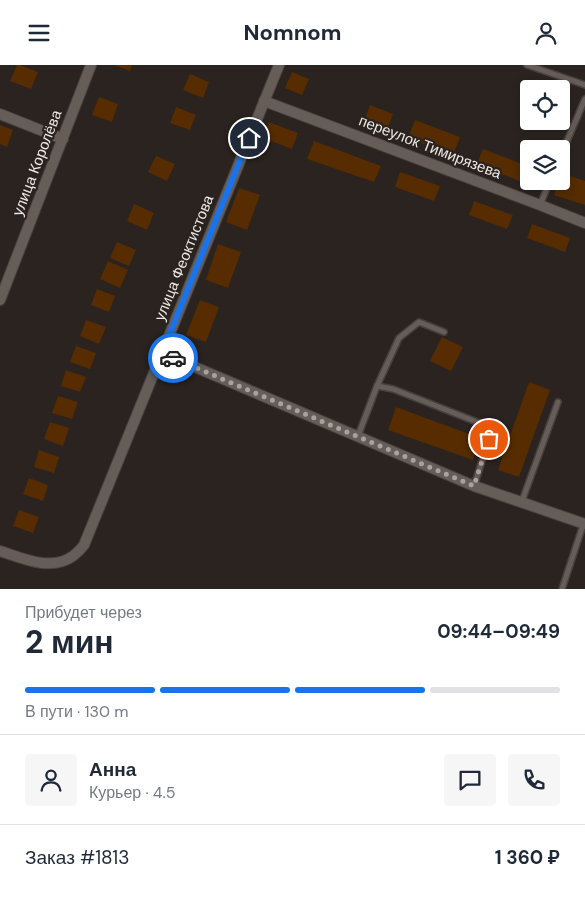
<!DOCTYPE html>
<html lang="ru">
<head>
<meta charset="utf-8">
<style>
	:root { --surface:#fff; --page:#f6f6f7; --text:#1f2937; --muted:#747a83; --line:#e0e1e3; --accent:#1a73e8 }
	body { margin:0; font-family:"DM Sans",sans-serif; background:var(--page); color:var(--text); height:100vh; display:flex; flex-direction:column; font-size:19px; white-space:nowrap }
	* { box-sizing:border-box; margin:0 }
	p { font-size:16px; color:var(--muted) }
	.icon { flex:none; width:28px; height:28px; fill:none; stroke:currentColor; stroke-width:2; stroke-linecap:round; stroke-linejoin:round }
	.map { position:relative; height:524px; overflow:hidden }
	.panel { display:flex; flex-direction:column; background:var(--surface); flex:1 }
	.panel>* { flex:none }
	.fabs { position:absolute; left:520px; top:15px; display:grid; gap:10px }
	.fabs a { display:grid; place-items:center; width:50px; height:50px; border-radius:5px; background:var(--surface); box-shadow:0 2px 8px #0003; font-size:25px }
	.pin { position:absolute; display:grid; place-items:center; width:42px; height:42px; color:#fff; margin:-21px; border:2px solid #fff; border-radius:50%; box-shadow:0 1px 5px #0007 }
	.courier { position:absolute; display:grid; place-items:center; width:50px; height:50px; margin:-25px; border:4px solid #1a73e8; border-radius:50%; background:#fff; color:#222; box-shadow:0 1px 6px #0007 }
	.headline em { font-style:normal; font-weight:700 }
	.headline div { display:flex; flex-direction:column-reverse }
	.headline { display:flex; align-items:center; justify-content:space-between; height:85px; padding:0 25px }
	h1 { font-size:32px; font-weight:700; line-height:38px }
	.bar { display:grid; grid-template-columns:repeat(4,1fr); gap:8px 5px; align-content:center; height:60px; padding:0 25px }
	.bar i { height:6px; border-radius:4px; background:var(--line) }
	.bar .current { background:var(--accent) }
	.bar p { grid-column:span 4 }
	.line { display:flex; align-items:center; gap:12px; padding:0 25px; border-top:1px solid var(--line) }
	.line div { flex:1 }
	.round { display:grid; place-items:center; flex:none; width:52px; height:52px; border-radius:5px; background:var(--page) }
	header { display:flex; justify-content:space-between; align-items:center; height:65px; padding:0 25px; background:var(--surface); font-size:22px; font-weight:700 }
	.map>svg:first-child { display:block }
	.building { fill:#562c00 }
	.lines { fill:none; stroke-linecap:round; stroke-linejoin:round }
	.service-casing { stroke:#47413e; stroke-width:8 }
	.minor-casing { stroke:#47413e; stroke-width:12 }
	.service { stroke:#665d58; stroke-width:5 }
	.minor { stroke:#665d58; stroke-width:10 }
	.done { stroke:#a8a29f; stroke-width:5; stroke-dasharray:0 9 }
	.route { stroke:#1a73e8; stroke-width:6 }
	.labels { text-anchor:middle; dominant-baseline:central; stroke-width:4.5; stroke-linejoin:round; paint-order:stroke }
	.street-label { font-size:15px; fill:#ece7e4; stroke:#2a231f }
</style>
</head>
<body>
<header><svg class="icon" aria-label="menu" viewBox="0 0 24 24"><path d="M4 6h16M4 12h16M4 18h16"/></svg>Nomnom<svg class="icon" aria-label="person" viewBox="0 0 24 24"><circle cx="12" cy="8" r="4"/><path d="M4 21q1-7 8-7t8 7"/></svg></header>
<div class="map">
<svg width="585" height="524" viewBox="0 0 585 524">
	<rect width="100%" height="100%" fill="#2a231f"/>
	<g class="building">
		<path d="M17,0H20L38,7L31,24L10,16Z"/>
		<path d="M114,0H132L130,6Z"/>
		<path d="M292,7L309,14L302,30L285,23Z"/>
		<path d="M190,9L209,17L203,33L183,25Z"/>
		<path d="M99,32L118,39L112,57L92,50Z"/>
		<path d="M370,40L393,49L388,63L365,54Z"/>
		<path d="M176,42L196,50L190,65L170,58Z"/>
		<path d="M415,55L460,72L453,90L408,73Z"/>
		<path d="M269,57L298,68L292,84L263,73Z"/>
		<path d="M0,60L13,65L7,82L0,79Z"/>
		<path d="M314,76L381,101L374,117L307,94Z"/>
		<path d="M483,84L528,101L522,117L477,99Z"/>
		<path d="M156,91L175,99L167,116L148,107Z"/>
		<path d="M400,107L440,121L434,136L395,122Z"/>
		<path d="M562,108L585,116V140L554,130L559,116H561Z"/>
		<path d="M239,123L260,130L247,165L226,157Z"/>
		<path d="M474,136L513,150L507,164L469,150Z"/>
		<path d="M134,139L154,148L147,165L127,156Z"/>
		<path d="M532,159L570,173L565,187L527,173Z"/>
		<path d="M117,177L136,185L129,201L110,193Z"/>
		<path d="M218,179L241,187L228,223L206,215Z"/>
		<path d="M108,196L128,205L120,223L100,214Z"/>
		<path d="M97,224L115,231L109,247L91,240Z"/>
		<path d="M200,235L219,242L206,277L186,270Z"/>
		<path d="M86,255L106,262L99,279L80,271Z"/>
		<path d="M442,272L463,282L451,306L430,296Z"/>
		<path d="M76,281L96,288L90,304L70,297Z"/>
		<path d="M66,305L86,312L80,327L61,321Z"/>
		<path d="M529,317L550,325L519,412L498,405Z"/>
		<path d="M58,331L78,337L72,354L52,348Z"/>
		<path d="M396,342L480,373L473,395L388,365Z"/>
		<path d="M50,357L69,363L63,381L44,374Z"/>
		<path d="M39,385L59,392L54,408L34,402Z"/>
		<path d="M29,413L48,420L43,436L23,429Z"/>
		<path d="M19,445L39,452L33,468L13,461Z"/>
	</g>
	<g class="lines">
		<defs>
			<g id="service">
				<path d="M527,0L585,20"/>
				<path d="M561,90L585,34"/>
				<path d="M540,140L550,116"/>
				<path d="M377,321L393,324L482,359L487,366L489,374L474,421"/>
				<path d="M358,371L377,321L399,273L419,257L444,267"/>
				<path d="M522,436L558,337"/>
				<path d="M562,524L584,457"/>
			</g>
			<g id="minor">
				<path d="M264,36L540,140L585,158"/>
				<path d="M0,49L63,74"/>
				<path d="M0,235L91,0"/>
				<path d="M162,288L474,421L585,459"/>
				<path d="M0,486C22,493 51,507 73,491C77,488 81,484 84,480L279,0"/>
			</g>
		</defs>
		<use href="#service" class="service-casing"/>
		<use href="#minor" class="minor-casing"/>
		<use href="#service" class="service"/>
		<use href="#minor" class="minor"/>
	</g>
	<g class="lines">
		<path class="done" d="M173,293L474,421L489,374"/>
		<path class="route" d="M173,293L162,288L249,73"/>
	</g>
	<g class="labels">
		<g class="street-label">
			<text transform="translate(430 82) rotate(21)">переулок Тимирязева</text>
			<text transform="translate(37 98) rotate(-69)">улица Королёва</text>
			<text transform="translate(184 193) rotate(-68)">улица Феоктистова</text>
		</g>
	</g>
</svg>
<div class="fabs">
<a><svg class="icon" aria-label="locate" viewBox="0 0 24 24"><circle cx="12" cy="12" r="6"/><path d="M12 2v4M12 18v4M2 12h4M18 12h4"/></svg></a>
<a><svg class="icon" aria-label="layers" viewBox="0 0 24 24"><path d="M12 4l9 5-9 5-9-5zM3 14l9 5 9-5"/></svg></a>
</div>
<div class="pin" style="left:489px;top:374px;background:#ea580c"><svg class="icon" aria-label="bag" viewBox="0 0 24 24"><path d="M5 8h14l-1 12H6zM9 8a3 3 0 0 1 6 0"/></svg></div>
<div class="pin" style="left:249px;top:73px;background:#1f2937"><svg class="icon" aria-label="home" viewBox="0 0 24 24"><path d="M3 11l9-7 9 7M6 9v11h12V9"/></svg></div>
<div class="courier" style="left:173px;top:293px"><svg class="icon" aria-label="car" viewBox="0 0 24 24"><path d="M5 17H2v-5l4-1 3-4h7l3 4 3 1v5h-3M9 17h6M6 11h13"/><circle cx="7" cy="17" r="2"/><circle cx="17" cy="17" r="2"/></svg></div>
</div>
<section class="panel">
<div class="headline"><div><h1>2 мин</h1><p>Прибудет через</p></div><em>09:44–09:49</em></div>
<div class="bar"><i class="current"></i><i class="current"></i><i class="current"></i><i></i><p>В пути · 130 m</p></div>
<div class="line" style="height:90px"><a class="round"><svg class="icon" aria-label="person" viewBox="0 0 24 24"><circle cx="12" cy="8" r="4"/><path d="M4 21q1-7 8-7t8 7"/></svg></a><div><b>Анна</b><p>Курьер · 4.5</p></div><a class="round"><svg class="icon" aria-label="chat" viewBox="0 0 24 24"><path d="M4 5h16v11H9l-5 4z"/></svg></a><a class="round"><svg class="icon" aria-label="phone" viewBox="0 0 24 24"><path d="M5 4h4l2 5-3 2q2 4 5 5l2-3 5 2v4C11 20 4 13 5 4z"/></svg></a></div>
<div class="line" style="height:65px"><div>Заказ #1813</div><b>1 360 ₽</b></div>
</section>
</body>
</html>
